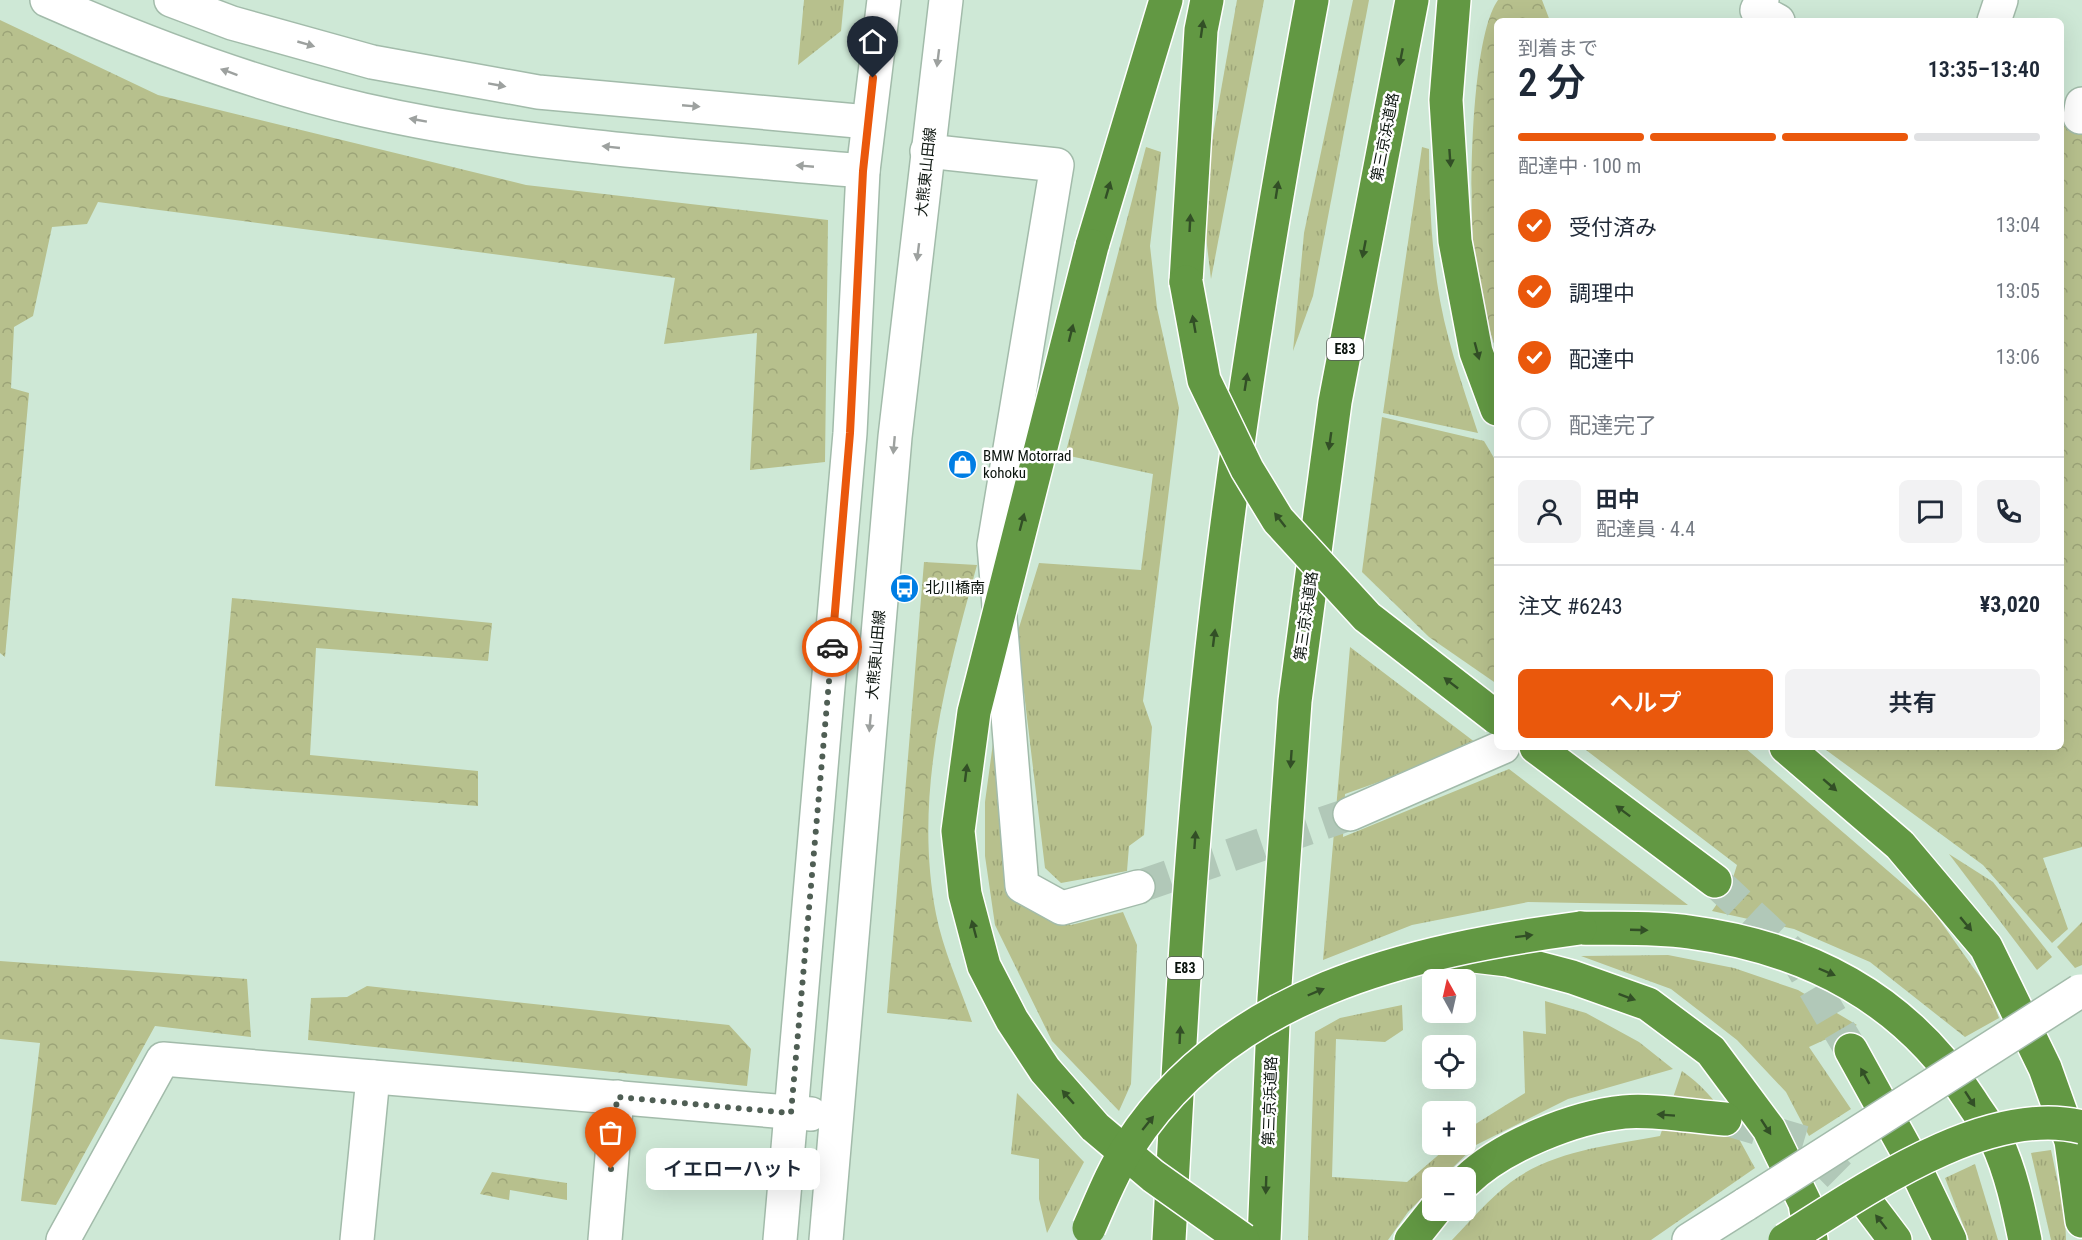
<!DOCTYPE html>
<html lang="ja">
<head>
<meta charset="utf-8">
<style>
	:root { --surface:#fff; --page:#f2f2f3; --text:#1f2937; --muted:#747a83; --line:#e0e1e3; --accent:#ea580c }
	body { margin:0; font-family:"Roboto Condensed","Noto Sans JP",sans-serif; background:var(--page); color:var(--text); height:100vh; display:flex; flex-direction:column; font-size:22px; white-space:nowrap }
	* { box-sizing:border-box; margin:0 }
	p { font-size:20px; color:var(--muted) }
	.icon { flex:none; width:33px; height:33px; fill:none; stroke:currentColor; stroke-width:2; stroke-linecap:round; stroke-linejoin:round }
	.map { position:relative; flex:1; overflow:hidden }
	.drawer { position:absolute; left:1494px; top:18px; width:570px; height:732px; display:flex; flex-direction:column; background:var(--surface); border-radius:9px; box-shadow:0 6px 24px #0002 }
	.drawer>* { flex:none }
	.needle { width:39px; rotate:352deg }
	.controls { position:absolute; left:1422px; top:969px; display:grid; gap:12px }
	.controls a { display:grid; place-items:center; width:54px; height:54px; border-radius:9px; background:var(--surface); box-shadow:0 6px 24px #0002; font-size:30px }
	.pin { position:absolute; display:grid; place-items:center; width:51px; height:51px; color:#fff; margin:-62px -26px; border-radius:50% 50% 50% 0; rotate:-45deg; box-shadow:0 0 6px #0007 }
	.pin .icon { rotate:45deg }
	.courier { position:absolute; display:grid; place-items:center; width:60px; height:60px; margin:-30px; border:4px solid #ea580c; border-radius:50%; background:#fff; color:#222; box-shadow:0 2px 8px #0007 }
	.bubble { position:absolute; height:42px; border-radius:9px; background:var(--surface); box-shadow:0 6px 24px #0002; font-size:20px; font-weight:600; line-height:42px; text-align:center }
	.summary em { font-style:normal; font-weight:600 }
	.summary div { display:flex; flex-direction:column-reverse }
	.summary { display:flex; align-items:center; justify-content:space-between; height:102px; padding:0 24px }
	h1 { font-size:39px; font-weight:600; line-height:45px }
	.bar { display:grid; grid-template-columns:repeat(4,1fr); gap:9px 6px; align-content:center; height:72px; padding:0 24px }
	.bar i { height:8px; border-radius:4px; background:var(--line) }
	.bar .active { background:var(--accent) }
	.bar p { grid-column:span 4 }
	.line { display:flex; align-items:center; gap:15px; padding:0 24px; border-top:2px solid var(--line) }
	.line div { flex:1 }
	.round { display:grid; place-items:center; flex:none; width:63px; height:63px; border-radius:9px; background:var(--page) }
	ol { padding:0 24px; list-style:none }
	li { display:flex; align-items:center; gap:18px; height:66px }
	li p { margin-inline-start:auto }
	li .icon { padding:6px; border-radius:50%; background:var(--accent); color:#fff; stroke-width:4 }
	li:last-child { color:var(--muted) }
	li i { width:33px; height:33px; border:3px solid var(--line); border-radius:50% }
	.button { display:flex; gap:12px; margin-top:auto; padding:12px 24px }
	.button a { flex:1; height:69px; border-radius:9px; background:var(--accent); color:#fff; font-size:24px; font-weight:600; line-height:69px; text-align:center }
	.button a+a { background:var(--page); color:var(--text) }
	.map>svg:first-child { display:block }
	.grass { fill:url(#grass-tufts) }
	.forest { fill:url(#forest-crowns) }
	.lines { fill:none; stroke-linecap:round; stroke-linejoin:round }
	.street-tunnel { stroke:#b1c8b8; stroke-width:33; stroke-dasharray:33 16; stroke-linecap:butt }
	.highway-tunnel { stroke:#b1c8b8; stroke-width:33; stroke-dasharray:33 16; stroke-linecap:butt }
	.street-casing { stroke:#a2bbaa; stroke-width:36 }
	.secondary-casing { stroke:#a2bbaa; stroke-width:36 }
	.highway-casing { stroke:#fff; stroke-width:36 }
	.street { stroke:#fff; stroke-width:33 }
	.secondary { stroke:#fff; stroke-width:33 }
	.highway { stroke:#629843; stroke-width:33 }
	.street-bridge-casing { stroke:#a2bbaa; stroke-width:36; stroke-linecap:butt }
	.highway-bridge-casing { stroke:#fff; stroke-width:36; stroke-linecap:butt }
	.street-bridge { stroke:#fff; stroke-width:33 }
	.highway-bridge { stroke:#629843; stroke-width:33 }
	.oneway { fill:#324f26 }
	.oneway2 { fill:#9da19f }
	.done { stroke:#4f5e54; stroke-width:6; stroke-dasharray:0 10.8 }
	.route { stroke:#ea580c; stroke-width:8 }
	.labels { text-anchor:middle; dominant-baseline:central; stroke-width:5; stroke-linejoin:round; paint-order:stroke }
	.shield { fill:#fff; stroke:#545a56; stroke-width:1.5 }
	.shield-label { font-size:14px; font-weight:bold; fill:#0b140e }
	.street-label { font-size:15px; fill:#0b140e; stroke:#fff }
	.poi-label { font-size:15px; fill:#0b140e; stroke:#fff; text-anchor:start }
</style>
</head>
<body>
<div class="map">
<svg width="2082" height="1240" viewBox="0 0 2082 1240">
	<defs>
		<pattern id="grass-tufts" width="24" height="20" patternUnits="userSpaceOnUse" patternTransform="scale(1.5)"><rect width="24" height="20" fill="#b7c08d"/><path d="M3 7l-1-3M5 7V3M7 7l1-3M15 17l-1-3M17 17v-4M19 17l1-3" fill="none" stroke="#9ca478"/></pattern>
		<pattern id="forest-crowns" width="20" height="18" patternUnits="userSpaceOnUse" patternTransform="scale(1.5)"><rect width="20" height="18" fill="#b7c08d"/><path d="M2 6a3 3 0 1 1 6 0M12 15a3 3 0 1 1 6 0" fill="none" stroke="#9ca478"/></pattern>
	</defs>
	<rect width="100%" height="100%" fill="#cee8d6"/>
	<g class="grass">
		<path d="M804,0H844L841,31L798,65Z"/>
		<path d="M1237,0H1264L1211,279L1203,212L1210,152Z"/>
		<path d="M1353,0H1369L1313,296L1293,351L1304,233Z"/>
		<path d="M1146,147L1161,152L1150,246L1157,308L1179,408L1143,701L1152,727L1144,835L1129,846L1127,871L1061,883L1045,868L1017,634L1039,563L1141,570L1153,474L1065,455Z"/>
		<path d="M1422,147L1429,149C1429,193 1431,238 1437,282C1444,333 1462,384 1478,433L1383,413Z"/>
		<path d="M1350,647L1480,746L1345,794L1343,837L1509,769L1688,905L1528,902L1412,925L1323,960Z"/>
		<path d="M993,743L1011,899L1071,925L1123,912L1137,945L1131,1084L1119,1111L1052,1041L995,925L985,856V802Z"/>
		<path d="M1949,854L1993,882L2052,957L2037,970Z"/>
		<path d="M2082,922V965L2075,968L2057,947Z"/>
		<path d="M1668,955L1734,968L1798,990L1857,1025L1809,1047L1851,1109L1809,1136L1786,1092L1737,1040L1671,989L1581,956Z"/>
		<path d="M1545,1001L1586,1013L1639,1042L1673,1069L1568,1099L1476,1145L1443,1177L1432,1178V1188L1408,1212L1388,1240H1308L1315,1032L1340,1018L1402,1005L1403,1030L1385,1042L1336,1039L1332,1177L1407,1182L1450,1145L1466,1144V1130L1525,1093L1523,1031L1546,1034Z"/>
		<path d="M1682,1071C1719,1097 1734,1130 1755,1168L1651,1240H1452C1471,1220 1489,1199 1511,1182C1552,1151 1611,1145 1660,1136Z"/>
		<path d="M1017,1093L1084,1162L1047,1233L1039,1199V1159L1011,1154Z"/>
		<path d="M2051,1150L2065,1216L2066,1240H2051L2031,1153Z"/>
		<path d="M1975,1164L1998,1240H1969L1945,1178Z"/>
	</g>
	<g class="forest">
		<path d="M1498,0H1542L1550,21H1497V352C1487,325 1479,292 1475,263C1468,213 1470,38 1498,0Z"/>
		<path d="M0,20L158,95L526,185L828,220L825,462L750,470L757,333L664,344L675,278L98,202L87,224L52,227L33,316L14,327L11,388L29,393L5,657L0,653Z"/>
		<path d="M2061,112L2082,119V847L2043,858L2068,929L2052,943L1983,865L1822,747H2061Z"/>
		<path d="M1382,417L1484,441L1497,463V684L1429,637L1362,572Z"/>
		<path d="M924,562L977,565C946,678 913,795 936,914C943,950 960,987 972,1022L887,1013Z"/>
		<path d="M232,598L492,623L488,661L316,648L310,755L478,771V806L215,786Z"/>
		<path d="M1582,747H1744L1931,908L1987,987L1999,1018L1965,1037L1870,962L1794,929L1712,911L1731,884L1737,865Z"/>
		<path d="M0,961L247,979L251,1037L155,1026L56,1205L21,1201L40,1043L0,1039Z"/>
		<path d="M367,986L729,1025L751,1049L747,1086L308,1040L311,998L347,997Z"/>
		<path d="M492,1172L567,1183V1200L510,1190L509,1200L480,1194Z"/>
	</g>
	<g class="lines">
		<path class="street-tunnel" d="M1138,887L1350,814"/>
		<g class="highway-tunnel">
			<path d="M1715,881L1796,957L1851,1050"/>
			<path d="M1725,1119L1807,1143L1867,1203"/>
		</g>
		<defs>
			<g id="street">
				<path d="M1762,0L1757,10L1778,21"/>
				<path d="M1994,21L2001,0"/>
				<path d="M2080,117L2082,104"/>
				<path d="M927,151L1057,165L994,545L1022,886L1062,908L1138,887"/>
				<path d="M1350,814L1503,747"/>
				<path d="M357,1240L373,1077"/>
				<path d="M605,1240L617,1097"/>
				<path d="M1689,1240L1746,1204"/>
			</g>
			<g id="secondary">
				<path d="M47,0C149,45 255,85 364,110C527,147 697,156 863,171"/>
				<path d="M171,0L232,23L372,62L538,92L868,122"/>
				<path d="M63,1240L163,1059L811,1114"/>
				<path d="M780,1240L850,433L863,171L884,0"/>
				<path d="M826,1240L895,437L946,0"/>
			</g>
			<g id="highway">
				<path d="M1454,0L1446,100L1455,241L1476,352L1497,409"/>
				<path d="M1092,246L1166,0"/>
				<path d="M1186,282L1201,30L1207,0"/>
				<path d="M1536,747L1715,881"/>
				<path d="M1786,747L1900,845L1986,947L2045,1068L2071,1141L2082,1221"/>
				<path d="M1580,928C1616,929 1654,927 1689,932C1809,948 1906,999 1971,1101C1979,1114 1989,1126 1996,1140C2011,1172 2018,1206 2025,1240"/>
				<path d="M1449,953L1508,960L1572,977L1648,1004L1711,1051L1769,1129L1805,1203L1811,1240"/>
				<path d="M1851,1050L1909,1155L1950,1240"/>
				<path d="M1466,1181C1502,1146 1574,1117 1624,1112C1652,1109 1695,1117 1725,1119"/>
				<path d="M1867,1203L1895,1240"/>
				<path d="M1169,1240C1179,1058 1188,876 1207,695C1231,462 1269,231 1312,0"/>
				<path d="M1264,1240L1274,999L1295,701L1335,402L1412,0"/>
				<path d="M1411,1240L1435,1210"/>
			</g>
		</defs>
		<use href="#street" class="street-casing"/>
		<use href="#secondary" class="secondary-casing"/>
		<use href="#highway" class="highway-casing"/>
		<use href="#street" class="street"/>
		<use href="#secondary" class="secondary"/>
		<use href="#highway" class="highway"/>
		<defs>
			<path id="street-bridge" d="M1746,1204L2080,991"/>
			<g id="highway-bridge">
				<path d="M1092,246L974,712L958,831L965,894L984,966L1012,1020L1045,1070L1095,1127L1153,1176L1243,1240"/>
				<path d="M1186,282L1204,380L1247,469L1278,520L1367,617L1497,718"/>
				<path d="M1089,1228C1101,1201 1112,1172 1129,1146C1228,992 1410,951 1580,928"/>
				<path d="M1785,1240C1863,1191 1987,1103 2082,1127"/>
			</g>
		</defs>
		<use href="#street-bridge" class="street-bridge-casing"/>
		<use href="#highway-bridge" class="highway-bridge-casing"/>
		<use href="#street-bridge" class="street-bridge"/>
		<use href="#highway-bridge" class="highway-bridge"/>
	</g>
	<defs><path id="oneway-solid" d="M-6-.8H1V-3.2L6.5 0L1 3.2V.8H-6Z" transform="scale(1.5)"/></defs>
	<g class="oneway">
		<use href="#oneway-solid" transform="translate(1202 29) rotate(-82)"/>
		<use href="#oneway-solid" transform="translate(1401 57) rotate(101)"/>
		<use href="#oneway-solid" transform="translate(1450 158) rotate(86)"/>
		<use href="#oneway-solid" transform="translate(1108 190) rotate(-74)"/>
		<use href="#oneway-solid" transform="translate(1277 190) rotate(-81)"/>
		<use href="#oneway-solid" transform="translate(1190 223) rotate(-87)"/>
		<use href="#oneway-solid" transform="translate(1364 249) rotate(101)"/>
		<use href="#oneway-solid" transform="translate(1194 324) rotate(-100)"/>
		<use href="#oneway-solid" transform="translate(1071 333) rotate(-76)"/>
		<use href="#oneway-solid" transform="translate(1477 351) rotate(75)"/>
		<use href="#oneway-solid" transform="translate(1246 382) rotate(-81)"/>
		<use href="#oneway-solid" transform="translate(1330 441) rotate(98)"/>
		<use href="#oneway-solid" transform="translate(1280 520) rotate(-128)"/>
		<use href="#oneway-solid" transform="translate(1022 522) rotate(-75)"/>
		<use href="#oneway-solid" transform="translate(1214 638) rotate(-83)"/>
		<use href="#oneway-solid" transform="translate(1451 683) rotate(-142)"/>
		<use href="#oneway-solid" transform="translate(1291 759) rotate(94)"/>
		<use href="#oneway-solid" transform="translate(966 773) rotate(-83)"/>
		<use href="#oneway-solid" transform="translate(1830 785) rotate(41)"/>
		<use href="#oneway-solid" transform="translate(1623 811) rotate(-143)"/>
		<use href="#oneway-solid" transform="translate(1195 840) rotate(-86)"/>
		<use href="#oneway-solid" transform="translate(1966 924) rotate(50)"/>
		<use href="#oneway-solid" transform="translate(974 929) rotate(-105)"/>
		<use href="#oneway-solid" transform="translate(1639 930) rotate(2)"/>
		<use href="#oneway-solid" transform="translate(1524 936) rotate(-7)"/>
		<use href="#oneway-solid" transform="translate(1827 972) rotate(23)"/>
		<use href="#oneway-solid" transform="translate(1316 992) rotate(-23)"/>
		<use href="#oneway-solid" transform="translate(1627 997) rotate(20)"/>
		<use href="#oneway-solid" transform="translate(1180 1035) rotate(-87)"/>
		<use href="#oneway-solid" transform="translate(1865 1076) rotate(-119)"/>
		<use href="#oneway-solid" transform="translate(1068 1097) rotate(-131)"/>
		<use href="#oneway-solid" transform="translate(1970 1099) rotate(57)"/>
		<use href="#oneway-solid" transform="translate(1666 1115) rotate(-176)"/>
		<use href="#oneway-solid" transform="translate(1148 1123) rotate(-51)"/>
		<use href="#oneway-solid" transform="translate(1766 1127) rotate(57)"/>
		<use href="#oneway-solid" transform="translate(1266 1185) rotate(92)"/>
		<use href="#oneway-solid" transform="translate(1881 1222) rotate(-128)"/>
	</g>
	<g class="oneway2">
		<use href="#oneway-solid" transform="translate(306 44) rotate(16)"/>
		<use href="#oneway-solid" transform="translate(938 58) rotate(97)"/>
		<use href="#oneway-solid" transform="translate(229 72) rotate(-160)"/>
		<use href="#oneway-solid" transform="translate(497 85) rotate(10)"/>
		<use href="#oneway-solid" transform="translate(691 106) rotate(5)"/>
		<use href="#oneway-solid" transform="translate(418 120) rotate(-170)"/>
		<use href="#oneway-solid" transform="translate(611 147) rotate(-174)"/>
		<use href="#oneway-solid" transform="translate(805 166) rotate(-175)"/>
		<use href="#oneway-solid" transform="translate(918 252) rotate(97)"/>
		<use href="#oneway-solid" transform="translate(894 445) rotate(95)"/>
		<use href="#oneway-solid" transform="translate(870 723) rotate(95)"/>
	</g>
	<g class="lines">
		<path class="done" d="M611,1169L617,1097L791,1113L832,647"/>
		<path class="route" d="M832,647L850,433L863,171L873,78"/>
	</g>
	<defs>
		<symbol id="shop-disc" viewBox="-11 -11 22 22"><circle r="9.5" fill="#007ee4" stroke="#fff"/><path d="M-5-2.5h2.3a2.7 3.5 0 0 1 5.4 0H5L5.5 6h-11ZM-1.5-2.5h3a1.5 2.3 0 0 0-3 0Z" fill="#fff"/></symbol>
		<symbol id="bus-disc" viewBox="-11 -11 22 22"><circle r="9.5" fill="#007ee4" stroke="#fff"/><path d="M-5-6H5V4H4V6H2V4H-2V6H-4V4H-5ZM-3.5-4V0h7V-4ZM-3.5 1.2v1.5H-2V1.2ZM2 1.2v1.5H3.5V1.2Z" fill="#fff"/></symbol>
	</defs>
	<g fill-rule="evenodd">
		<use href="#shop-disc" x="946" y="448" width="33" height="33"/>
		<use href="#bus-disc" x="888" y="572" width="33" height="33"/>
	</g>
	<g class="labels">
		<g class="shield">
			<rect x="1327" y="338" width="36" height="22" rx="4.5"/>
			<rect x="1167" y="957" width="36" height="22" rx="4.5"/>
		</g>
		<g class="shield-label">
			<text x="1345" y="349">E83</text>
			<text x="1185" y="968">E83</text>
		</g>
		<g class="street-label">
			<text transform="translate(1385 137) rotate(-79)">第三京浜道路</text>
			<text transform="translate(926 172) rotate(-84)">大熊東山田線</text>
			<text transform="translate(1306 616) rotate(-82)">第三京浜道路</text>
			<text transform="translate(876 655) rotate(-85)">大熊東山田線</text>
			<text transform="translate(1270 1101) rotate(-88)">第三京浜道路</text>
		</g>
		<g class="poi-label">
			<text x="983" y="456">BMW Motorrad<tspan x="983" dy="17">kohoku</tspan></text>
			<text x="925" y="588">北川橋南</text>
		</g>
	</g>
</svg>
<div class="controls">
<a><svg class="needle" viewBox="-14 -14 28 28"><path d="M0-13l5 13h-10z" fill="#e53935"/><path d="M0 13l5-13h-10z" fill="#747a83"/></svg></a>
<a><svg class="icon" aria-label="locate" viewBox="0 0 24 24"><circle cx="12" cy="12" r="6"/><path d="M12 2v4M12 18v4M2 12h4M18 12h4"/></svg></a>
<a>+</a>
<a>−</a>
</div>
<div class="pin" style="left:611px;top:1169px;background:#ea580c"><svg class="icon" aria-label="bag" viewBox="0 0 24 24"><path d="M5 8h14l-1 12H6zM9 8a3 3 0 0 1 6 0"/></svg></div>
<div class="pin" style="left:873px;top:78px;background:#1f2937"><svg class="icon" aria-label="home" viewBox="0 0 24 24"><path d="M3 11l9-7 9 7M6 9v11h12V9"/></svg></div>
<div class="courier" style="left:832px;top:647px"><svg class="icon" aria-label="car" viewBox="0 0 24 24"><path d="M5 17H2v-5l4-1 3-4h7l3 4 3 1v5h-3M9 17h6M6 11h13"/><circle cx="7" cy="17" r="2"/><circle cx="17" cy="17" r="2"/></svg></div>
<div class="bubble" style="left:646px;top:1148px;width:174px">イエローハット</div>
<section class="drawer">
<div class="summary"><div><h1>2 分</h1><p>到着まで</p></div><em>13:35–13:40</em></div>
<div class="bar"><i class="active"></i><i class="active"></i><i class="active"></i><i></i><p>配達中 · 100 m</p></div>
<ol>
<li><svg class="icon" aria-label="check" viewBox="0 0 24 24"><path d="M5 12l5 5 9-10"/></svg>受付済み<p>13:04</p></li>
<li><svg class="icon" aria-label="check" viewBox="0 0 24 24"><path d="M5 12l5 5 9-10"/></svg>調理中<p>13:05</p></li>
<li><svg class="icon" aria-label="check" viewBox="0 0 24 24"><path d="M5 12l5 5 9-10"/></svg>配達中<p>13:06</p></li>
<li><i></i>配達完了</li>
</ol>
<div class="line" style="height:108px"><a class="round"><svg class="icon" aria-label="person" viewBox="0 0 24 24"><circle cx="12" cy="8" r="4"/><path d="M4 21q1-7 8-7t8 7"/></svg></a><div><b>田中</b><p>配達員 · 4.4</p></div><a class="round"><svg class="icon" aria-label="chat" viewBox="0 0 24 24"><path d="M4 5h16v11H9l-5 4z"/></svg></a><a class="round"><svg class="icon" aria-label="phone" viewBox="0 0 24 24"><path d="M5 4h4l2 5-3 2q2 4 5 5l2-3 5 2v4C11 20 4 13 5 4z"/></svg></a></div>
<div class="line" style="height:78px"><div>注文 #6243</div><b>¥3,020</b></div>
<div class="button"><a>ヘルプ</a><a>共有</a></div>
</section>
</div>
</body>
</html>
